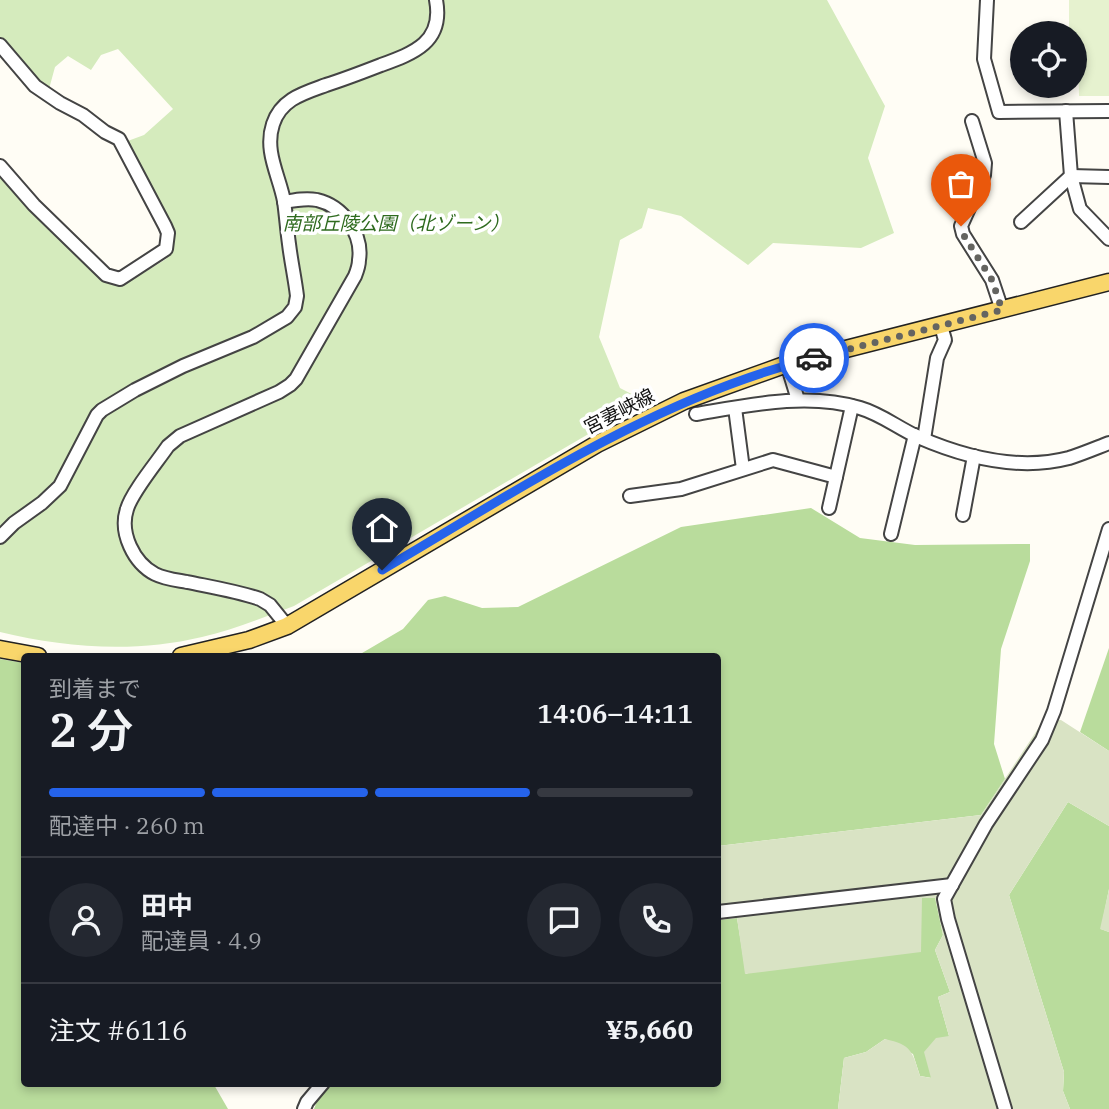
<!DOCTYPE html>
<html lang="ja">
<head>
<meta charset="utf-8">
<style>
	:root { --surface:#171b24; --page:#242831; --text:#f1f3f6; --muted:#9ea1a6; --line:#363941; --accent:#2563eb }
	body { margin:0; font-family:"IBM Plex Serif","Noto Sans JP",serif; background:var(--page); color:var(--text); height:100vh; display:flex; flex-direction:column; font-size:26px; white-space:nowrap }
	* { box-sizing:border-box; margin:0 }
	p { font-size:23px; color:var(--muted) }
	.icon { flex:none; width:38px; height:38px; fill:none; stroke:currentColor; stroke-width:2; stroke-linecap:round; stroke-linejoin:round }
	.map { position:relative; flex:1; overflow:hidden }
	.details { position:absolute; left:21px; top:653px; width:700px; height:434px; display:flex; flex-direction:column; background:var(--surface); border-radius:7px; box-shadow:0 4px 10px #0003 }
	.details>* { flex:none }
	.fabs { position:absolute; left:1010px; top:21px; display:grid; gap:14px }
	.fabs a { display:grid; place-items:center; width:77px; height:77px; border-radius:50%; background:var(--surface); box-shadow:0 4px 10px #0003; font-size:35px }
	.pin { position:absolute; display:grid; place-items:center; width:60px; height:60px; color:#fff; margin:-72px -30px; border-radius:50% 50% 50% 0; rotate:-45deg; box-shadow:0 0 7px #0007 }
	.pin .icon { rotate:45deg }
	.courier { position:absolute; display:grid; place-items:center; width:70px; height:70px; margin:-35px; border:5px solid #2563eb; border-radius:50%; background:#fff; color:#222; box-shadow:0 2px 9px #0007 }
	.headline em { font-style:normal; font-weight:600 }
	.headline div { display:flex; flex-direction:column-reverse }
	.headline { display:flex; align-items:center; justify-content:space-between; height:119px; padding:0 28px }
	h1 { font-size:46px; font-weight:600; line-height:52px }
	.bar { display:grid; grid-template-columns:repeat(4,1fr); gap:10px 7px; align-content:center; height:84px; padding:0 28px }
	.bar i { height:9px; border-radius:5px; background:var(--line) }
	.bar .current { background:var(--accent) }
	.bar p { grid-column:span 4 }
	.line { display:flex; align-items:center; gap:18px; padding:0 28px; border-top:2px solid var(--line) }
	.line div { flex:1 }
	.round { display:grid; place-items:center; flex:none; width:74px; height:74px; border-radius:37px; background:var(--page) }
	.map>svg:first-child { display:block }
	.green { fill:#d5ebbd }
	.forest { fill:#b9dc9c }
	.cemetery { fill:#d9e3c4 }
	.pitch { fill:#e6f2cf }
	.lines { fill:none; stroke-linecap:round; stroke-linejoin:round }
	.minor-casing { stroke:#444; stroke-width:16 }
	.major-casing { stroke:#222; stroke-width:19 }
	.minor { stroke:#fff; stroke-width:12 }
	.major { stroke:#f9d66b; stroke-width:16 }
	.done { stroke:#646461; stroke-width:7; stroke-dasharray:0 12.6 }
	.route { stroke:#2563eb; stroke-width:9 }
	.labels { text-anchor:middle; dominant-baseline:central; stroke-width:7; stroke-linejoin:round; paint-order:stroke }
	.park-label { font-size:19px; font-style:italic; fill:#2f6b1f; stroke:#fff }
	.street-label { font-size:19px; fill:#111; stroke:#fff }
</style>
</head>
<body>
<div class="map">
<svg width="1109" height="1109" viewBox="0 0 1109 1109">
	<rect width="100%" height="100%" fill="#fffdf5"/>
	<path class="green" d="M0,0H827L885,106L868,158L894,233L861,248L773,243L748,265L681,216L648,208L642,228L620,240L599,337L620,388L645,401L294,606C264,617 234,630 202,637C135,653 66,648 0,632V173L105,281L122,286L166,259L172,251L173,229L125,142L144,135L173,109L118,49L101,55L91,70L68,56L55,67L49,89C30,75 19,53 0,40Z"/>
	<g class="forest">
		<path d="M811,508L860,538L915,545L1030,544V561L1001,649L994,744L1005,779L981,815L718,846V656H357L403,629L428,600L445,596L482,608L518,607L681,527Z"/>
		<path d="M1109,648V751L1080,732Z"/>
		<path d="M0,659L24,663V1083H213L228,1109H0Z"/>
		<path d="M1068,802L1109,826V889L1101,929L1109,932V1109H1070L1063,1091L1064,1072L1009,895Z"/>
		<path d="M935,897L943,935L935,950L950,992L938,997L949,1036L932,1078L920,1076L913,1054L885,1039L866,1052L844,1058L838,1109H314L319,1096L328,1083H718V920L737,918L746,974L922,898Z"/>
	</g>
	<g class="cemetery">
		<path d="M1061,720L1109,751V826L1068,802L1009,895L1064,1072L1063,1091L1070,1109H838L844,1058L866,1052L885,1039C912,1045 912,1051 920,1076L931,1078L924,1052L936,1038L949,1036L938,997L950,992L935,950L943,935L935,898H922L921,952L745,974L737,918L718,920V846L981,815L1043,721Z"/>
		<path d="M1109,889V932L1100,929Z"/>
	</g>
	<path class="pitch" d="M1069,0H1109V96H1079L1078,53H1075L1074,33H1069Z"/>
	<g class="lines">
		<defs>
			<g id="minor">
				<path d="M987,0L984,59L999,112L1109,111"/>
				<path d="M0,45L35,86L60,103L83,115L105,132L119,139L165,226L168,233L166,249L120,279L106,275L34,205L0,166"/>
				<path d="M1066,111L1071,176L1080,209L1109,239"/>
				<path d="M972,121L985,163L984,175L961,226L963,234L992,280L1002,310"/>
				<path d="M284,202C295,200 306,198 317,200C343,206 363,234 359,260C359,265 357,271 355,276L296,379L290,385L279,392L180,436L168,446C157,462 132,492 127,509C119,533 134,563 155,574C165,579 176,580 187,582C211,587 236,591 260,599L270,605L287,626"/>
				<path d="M1021,222L1071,176L1109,177"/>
				<path d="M787,364L798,400"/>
				<path d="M735,408L743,469"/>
				<path d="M696,414C749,405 808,392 860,408C881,414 898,428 918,437C964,457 1019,471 1069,458C1082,454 1096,448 1109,443"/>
				<path d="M924,439L937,358L945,340L941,326"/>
				<path d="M630,496L681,489L773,460L836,477"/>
				<path d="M829,508L852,406"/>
				<path d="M963,515L974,456"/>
				<path d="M891,534L915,435"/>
				<path d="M0,537L14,523L42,503L60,486L97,415L102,410L135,390L183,366L253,337L287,317L295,307L297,296C295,279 291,261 289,244C287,230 286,215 284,201C279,175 264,151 273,124C281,99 304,93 326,85C345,79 363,72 381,65C414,53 444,42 436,0"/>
				<path d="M718,912L952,885"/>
				<path d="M304,1109L307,1102L323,1083"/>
				<path d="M1005,1109L948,919L944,899L986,824L1042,740L1054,711L1109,529"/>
			</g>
			<g id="major">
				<path d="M0,649L38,656"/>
				<path d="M181,656L249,640L287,626L597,444L684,401L787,364L1109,282"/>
			</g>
		</defs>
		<use href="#minor" class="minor-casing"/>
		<use href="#major" class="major-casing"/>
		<use href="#minor" class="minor"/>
		<use href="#major" class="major"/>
	</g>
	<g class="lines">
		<path class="done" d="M814,358L1002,310L992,280L963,234L961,226"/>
		<path class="route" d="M382,570C520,489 657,397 814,358"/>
	</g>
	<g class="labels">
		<g class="park-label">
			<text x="396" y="223">南部丘陵公園（北ゾーン）</text>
		</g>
		<g class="street-label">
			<text transform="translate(619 411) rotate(-27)">宮妻峡線</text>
		</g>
	</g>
</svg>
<div class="fabs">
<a><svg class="icon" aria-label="locate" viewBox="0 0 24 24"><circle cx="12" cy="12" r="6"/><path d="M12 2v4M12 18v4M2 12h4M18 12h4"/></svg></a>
</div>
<div class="pin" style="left:961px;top:226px;background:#ea580c"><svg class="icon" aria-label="bag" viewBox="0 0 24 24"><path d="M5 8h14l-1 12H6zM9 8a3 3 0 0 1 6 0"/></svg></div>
<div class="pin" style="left:382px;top:570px;background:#1f2937"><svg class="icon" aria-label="home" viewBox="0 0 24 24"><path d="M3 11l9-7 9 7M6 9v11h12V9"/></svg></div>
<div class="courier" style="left:814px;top:358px"><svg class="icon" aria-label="car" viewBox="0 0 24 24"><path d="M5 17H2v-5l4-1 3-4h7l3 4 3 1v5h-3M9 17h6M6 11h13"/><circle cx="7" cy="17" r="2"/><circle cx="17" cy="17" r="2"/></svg></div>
<section class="details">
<div class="headline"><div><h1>2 分</h1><p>到着まで</p></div><em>14:06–14:11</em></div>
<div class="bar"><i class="current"></i><i class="current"></i><i class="current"></i><i></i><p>配達中 · 260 m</p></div>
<div class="line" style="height:126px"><a class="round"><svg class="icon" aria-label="person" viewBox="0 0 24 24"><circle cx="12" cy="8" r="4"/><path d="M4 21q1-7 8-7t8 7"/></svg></a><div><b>田中</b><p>配達員 · 4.9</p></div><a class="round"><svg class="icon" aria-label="chat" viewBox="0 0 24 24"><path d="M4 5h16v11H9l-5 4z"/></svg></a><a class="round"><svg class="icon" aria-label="phone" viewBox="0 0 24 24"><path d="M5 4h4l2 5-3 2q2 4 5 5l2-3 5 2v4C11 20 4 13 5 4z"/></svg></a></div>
<div class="line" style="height:91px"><div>注文 #6116</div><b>¥5,660</b></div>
</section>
</div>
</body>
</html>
